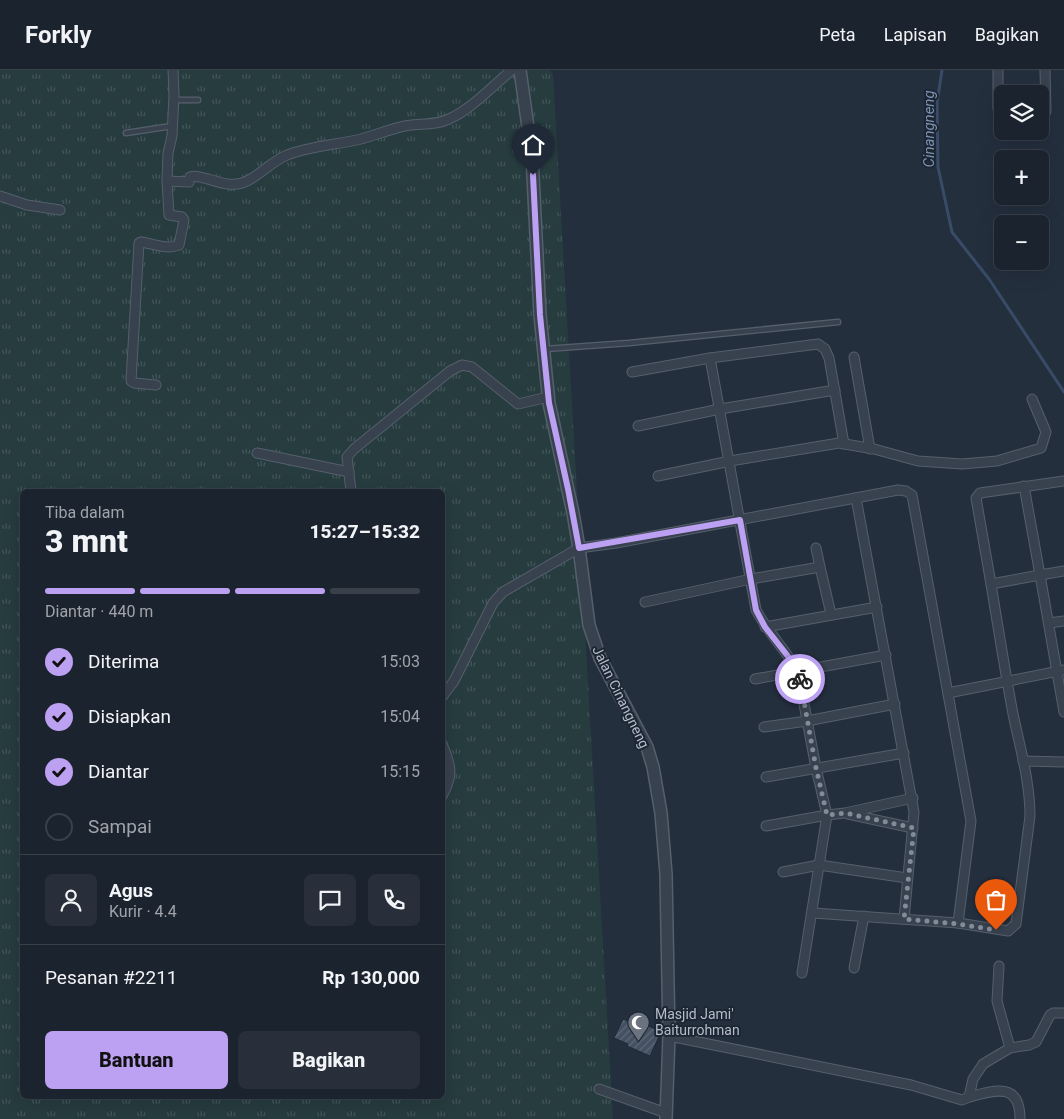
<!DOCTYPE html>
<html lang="id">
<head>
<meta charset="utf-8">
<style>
	:root { --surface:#1b232e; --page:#282f3a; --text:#f1f3f6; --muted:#a0a4aa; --line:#39404a; --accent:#bca0f2 }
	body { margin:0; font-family:Roboto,sans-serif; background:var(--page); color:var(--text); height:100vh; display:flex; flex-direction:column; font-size:19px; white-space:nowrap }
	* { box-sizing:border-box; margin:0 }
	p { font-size:16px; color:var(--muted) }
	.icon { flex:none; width:28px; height:28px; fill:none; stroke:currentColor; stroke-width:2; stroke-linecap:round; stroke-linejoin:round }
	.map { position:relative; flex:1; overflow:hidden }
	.drawer { position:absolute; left:20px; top:419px; width:425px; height:610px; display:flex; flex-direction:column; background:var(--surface); border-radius:8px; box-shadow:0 5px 20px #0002,0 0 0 1px var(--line) }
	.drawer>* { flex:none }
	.buttons { position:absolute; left:994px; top:15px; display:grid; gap:10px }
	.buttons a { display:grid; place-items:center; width:55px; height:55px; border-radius:8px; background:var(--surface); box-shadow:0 5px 20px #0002,0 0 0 1px var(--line); font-size:25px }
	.pin { position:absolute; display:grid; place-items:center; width:42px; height:42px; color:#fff; margin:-51px -21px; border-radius:50% 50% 50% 0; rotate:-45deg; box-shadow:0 0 5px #0007 }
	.pin .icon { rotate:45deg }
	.courier { position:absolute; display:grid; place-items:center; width:50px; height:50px; margin:-25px; border:4px solid #bca0f2; border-radius:50%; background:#fff; color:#222; box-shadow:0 1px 6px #0007 }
	.summary em { font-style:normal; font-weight:800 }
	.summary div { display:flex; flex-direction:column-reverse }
	.summary { display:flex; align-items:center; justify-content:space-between; height:85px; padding:0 25px }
	h1 { font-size:32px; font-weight:800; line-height:38px }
	.bar { display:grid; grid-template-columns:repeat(4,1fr); gap:8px 5px; align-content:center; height:60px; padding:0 25px }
	.bar i { height:6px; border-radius:4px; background:var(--line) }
	.bar .selected { background:var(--accent) }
	.bar p { grid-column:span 4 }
	.line { display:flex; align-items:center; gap:12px; padding:0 25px; border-top:1px solid var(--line) }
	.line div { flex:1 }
	.round { display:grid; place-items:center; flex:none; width:52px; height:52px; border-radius:8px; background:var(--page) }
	ol { padding:0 25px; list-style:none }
	li { display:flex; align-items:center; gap:15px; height:55px }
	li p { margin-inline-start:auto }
	li .icon { padding:5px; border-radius:50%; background:var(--accent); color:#111; stroke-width:4 }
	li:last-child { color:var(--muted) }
	li i { width:28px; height:28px; border:2px solid var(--line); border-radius:50% }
	.action { display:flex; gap:10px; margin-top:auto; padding:10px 25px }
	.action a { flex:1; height:58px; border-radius:8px; background:var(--accent); color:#111; font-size:20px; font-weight:800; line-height:58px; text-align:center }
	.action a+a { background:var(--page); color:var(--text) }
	header { display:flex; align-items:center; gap:30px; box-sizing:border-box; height:70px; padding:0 25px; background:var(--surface); border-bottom:1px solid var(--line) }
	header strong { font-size:24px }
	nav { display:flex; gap:28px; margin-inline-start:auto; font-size:18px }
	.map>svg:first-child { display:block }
	.grass { fill:url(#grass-tufts); fill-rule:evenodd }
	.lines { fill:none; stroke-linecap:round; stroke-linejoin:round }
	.stream { stroke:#394c67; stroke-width:3 }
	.building { fill:url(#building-hatch); stroke:#1f2835 }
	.service-casing { stroke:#565f6c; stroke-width:7 }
	.minor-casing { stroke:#565f6c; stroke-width:11 }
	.tertiary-casing { stroke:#565f6c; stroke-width:14 }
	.service { stroke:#38414e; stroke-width:4.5 }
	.minor { stroke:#38414e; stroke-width:9 }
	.tertiary { stroke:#38414e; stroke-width:11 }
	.done { stroke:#828b98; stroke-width:5; stroke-dasharray:0 9 }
	.route { stroke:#bca0f2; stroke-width:6 }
	.labels { text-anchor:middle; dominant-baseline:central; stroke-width:4; stroke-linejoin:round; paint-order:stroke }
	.street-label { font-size:14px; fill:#b4bcc9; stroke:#1d2633 }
	.poi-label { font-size:14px; fill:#b4bcc9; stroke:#1d2633; text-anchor:start }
	.water-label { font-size:15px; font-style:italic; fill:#7c92b1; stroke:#1d2633 }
</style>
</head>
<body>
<header>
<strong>Forkly</strong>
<nav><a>Peta</a><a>Lapisan</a><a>Bagikan</a></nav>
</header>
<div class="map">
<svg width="1064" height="1049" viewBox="0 0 1064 1049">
	<defs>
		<pattern id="grass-tufts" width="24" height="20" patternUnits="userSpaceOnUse" patternTransform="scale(1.25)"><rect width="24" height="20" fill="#263c3f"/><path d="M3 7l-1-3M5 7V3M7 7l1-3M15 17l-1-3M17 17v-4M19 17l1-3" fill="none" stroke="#435659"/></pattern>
		<pattern id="building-hatch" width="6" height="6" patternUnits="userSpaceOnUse" patternTransform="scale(1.25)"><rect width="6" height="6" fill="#455162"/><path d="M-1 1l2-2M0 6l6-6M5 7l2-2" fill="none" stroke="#5d6877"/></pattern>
	</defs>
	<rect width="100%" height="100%" fill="#242f3e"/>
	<path class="grass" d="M0,0H549L553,4L613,1049H0ZM22,421H442V1026H22Z"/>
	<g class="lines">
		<path class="stream" d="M942,0L937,33L938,97L952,162L989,209L1064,322"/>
	</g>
	<path class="building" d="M623,949L636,955L638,951L661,962L650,986L627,976L628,974L614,968Z"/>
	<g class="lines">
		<defs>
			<g id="service">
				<path d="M173,30H198"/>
				<path d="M126,63L172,56"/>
				<path d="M545,279L629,273L838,252"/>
			</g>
			<g id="minor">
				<path d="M998,0V38L999,44L1002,47"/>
				<path d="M1040,47H1043L1046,41L1045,0"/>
				<path d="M167,111L189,112L190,107C202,103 224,119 242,113C258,108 270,92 287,85C310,76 336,75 361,69C376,65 390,59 405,56C420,53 435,56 449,49C473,38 492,16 512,0"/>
				<path d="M0,126L27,135L60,140"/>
				<path d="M854,287L870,379"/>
				<path d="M710,288L756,540C768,563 787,581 798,602L816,698L827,745L802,903"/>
				<path d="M632,302L710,288L818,274L825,279L829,288L844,374"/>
				<path d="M156,315L134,313L131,311L139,173L141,172C154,174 167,180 179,175L184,150L182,147L169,145L167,111L168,83L172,66L174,25L173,0"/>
				<path d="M638,356L720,339L835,320"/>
				<path d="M257,383L349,402"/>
				<path d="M658,406L730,391L839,373L874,379L918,391L962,394L997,391L1041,378L1046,362L1032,329"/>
				<path d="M1024,416L1040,505L1064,501"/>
				<path d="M351,421L347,387L354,379L450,301L462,295L472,297L518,334L548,327"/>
				<path d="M856,428L914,742L904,849"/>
				<path d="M816,478L820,497"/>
				<path d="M991,514L976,428L980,423L1064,411"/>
				<path d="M645,532L751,509L820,497L831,544"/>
				<path d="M1049,553L1064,551"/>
				<path d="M765,557L877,537"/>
				<path d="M755,609L886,585"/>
				<path d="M948,623L1064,600"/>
				<path d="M442,627L454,611L493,533L503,522L579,478L616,473L898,420L906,421L912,425L971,751L958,853L813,843"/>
				<path d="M764,657L807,651L895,634"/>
				<path d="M442,674C451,695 454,705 442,726"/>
				<path d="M1023,691L1064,692"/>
				<path d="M766,707L904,683"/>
				<path d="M848,744L913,758"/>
				<path d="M766,756L827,745L845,743L913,728"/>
				<path d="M783,802L819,795L907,808"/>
				<path d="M958,853L1008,861L1016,854L1030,746C1030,712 1020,677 1013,644C1005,601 998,557 991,514L1040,505L1064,642"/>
				<path d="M999,896L997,931L1010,978"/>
				<path d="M854,898L864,846"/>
				<path d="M669,966L911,1015L962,1030L969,1027L973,1009L983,994L1010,978L1029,975L1036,972L1050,945L1053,943H1064"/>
				<path d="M599,1019L666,1043"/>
				<path d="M969,1027C995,1020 1020,1012 1020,1049"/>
			</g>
			<path id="tertiary" d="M520,0L532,86L540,245L549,333L573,443L579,478L589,555L600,588L647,677L653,697L661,743L666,804L669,966L666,1049"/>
		</defs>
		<use href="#service" class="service-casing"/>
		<use href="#minor" class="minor-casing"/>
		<use href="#tertiary" class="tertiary-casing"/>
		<use href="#service" class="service"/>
		<use href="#minor" class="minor"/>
		<use href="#tertiary" class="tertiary"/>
	</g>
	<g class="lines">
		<path class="done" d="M800,609L816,698L827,745L845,743L914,758L904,849L958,854L996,860"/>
		<path class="route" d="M533,105L540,245L549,333L568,419L579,478L740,450L756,540L765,557L794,594L800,609"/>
	</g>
	<defs>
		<symbol id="mosque-pin" viewBox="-11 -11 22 30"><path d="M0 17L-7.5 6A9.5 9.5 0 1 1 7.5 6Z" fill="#6b7280" stroke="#1d2633"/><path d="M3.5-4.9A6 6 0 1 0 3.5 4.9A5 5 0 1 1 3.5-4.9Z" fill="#fff"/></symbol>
	</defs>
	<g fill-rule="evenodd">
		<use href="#mosque-pin" x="626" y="940" width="25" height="34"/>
	</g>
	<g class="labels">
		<g class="street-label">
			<text transform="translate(621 627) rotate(64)">Jalan Cinangneng</text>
		</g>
		<g class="poi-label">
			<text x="655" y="944">Masjid Jami'<tspan x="655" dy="16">Baiturrohman</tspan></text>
		</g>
		<g class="water-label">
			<text transform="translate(929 59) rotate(-90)">Cinangneng</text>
		</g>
	</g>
</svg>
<div class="buttons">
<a><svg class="icon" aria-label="layers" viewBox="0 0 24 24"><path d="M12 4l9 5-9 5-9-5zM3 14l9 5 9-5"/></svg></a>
<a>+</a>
<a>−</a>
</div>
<div class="pin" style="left:996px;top:860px;background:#ea580c"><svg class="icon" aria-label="bag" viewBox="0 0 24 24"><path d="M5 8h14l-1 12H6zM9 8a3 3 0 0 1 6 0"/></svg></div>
<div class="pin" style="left:533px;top:105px;background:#1f2937"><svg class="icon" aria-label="home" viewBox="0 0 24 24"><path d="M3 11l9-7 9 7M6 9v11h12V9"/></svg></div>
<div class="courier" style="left:800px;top:609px"><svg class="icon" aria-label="bike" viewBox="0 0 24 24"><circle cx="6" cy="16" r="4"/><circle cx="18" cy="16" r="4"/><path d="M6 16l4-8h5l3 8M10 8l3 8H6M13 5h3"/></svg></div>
<section class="drawer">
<div class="summary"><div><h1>3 mnt</h1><p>Tiba dalam</p></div><em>15:27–15:32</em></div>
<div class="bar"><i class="selected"></i><i class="selected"></i><i class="selected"></i><i></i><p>Diantar · 440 m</p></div>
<ol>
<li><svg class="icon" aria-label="check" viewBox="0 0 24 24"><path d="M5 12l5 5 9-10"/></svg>Diterima<p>15:03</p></li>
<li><svg class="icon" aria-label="check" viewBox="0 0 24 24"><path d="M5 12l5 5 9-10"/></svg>Disiapkan<p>15:04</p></li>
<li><svg class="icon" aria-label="check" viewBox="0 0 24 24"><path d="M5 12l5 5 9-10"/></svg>Diantar<p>15:15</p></li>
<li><i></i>Sampai</li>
</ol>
<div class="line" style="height:90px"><a class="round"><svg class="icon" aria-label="person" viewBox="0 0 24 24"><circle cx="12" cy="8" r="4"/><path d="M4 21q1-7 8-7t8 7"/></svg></a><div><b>Agus</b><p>Kurir · 4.4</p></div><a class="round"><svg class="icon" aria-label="chat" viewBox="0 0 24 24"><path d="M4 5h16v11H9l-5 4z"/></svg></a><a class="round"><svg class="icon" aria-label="phone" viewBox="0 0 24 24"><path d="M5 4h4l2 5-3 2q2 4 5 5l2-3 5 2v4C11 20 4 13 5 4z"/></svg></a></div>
<div class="line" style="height:65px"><div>Pesanan #2211</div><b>Rp 130,000</b></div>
<div class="action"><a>Bantuan</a><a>Bagikan</a></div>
</section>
</div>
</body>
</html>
